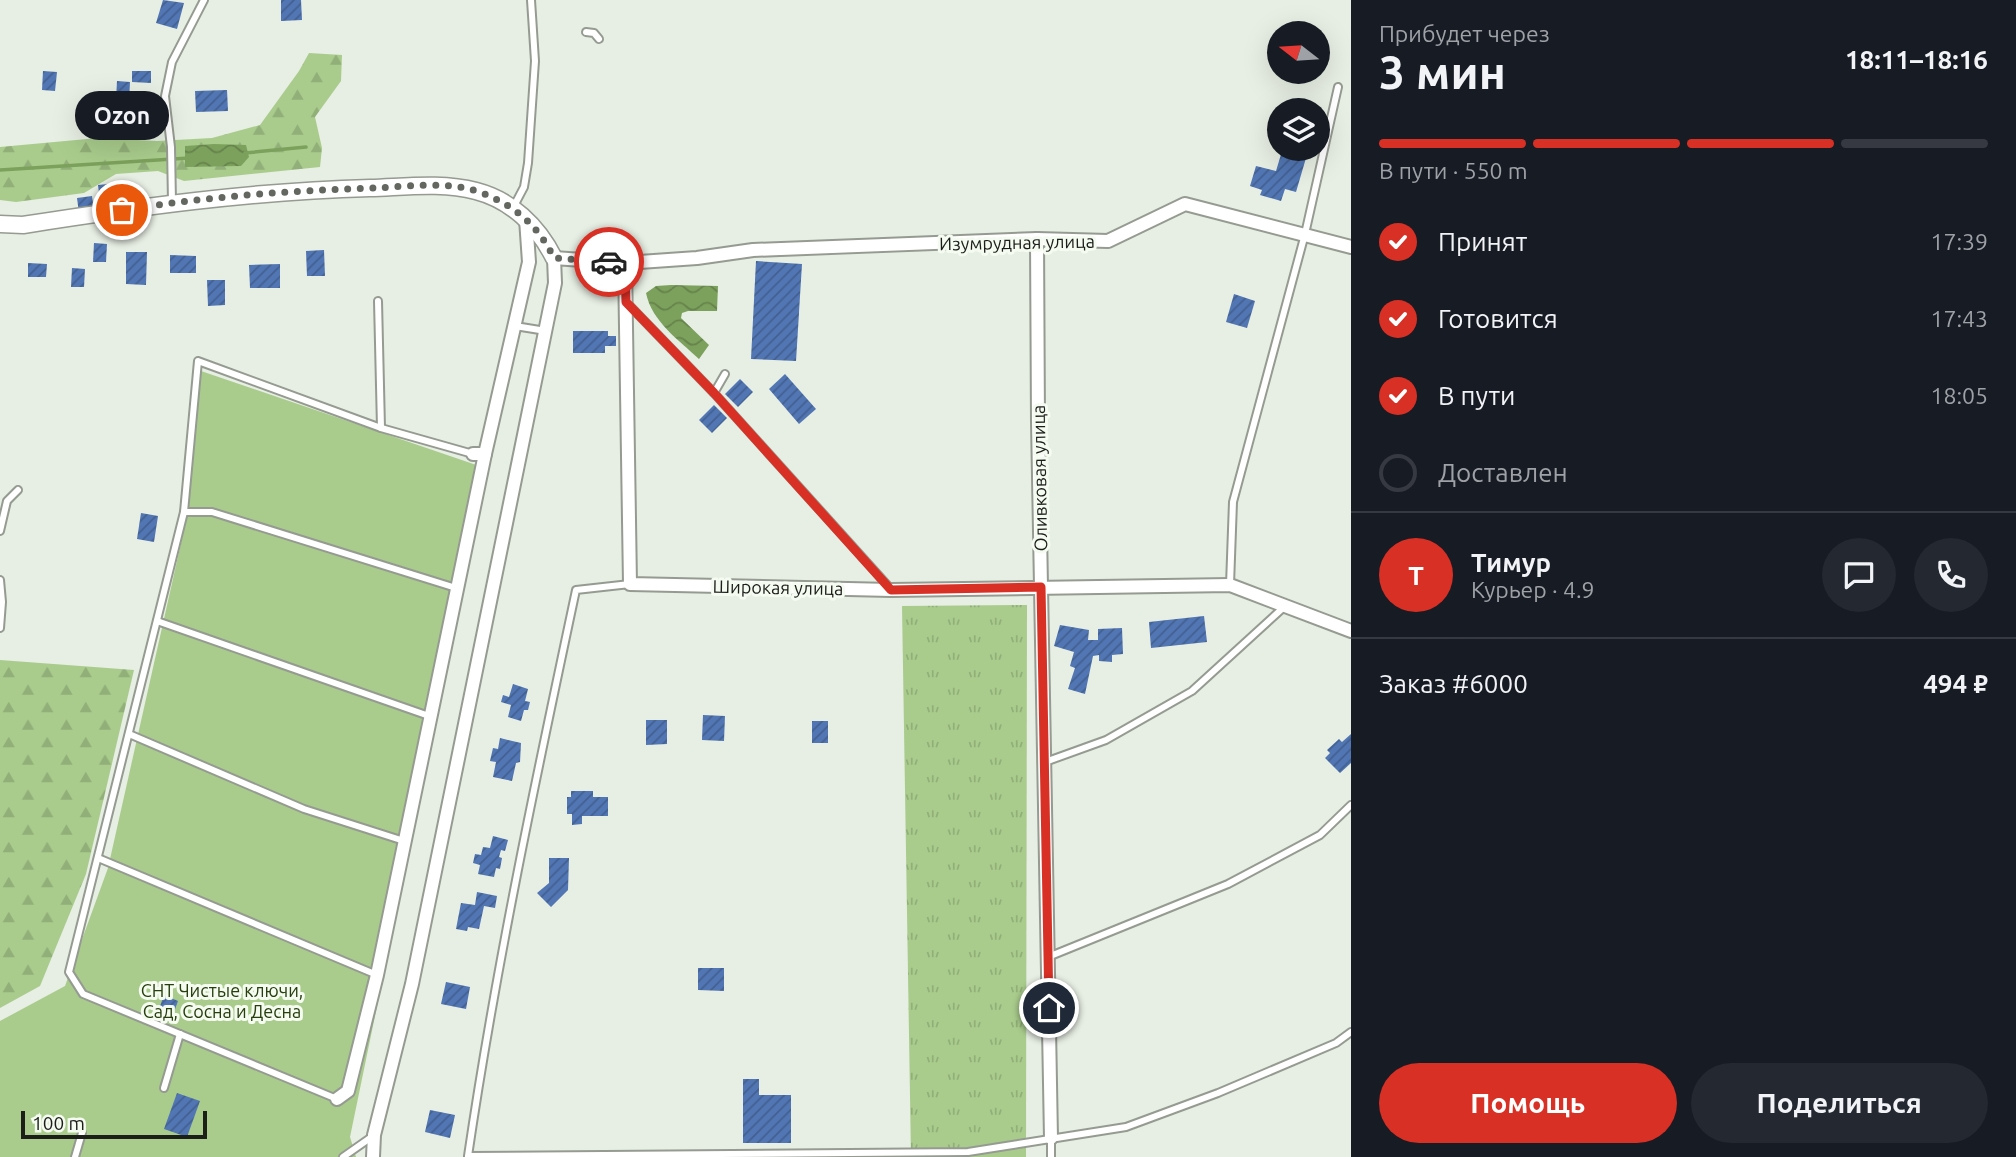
<!DOCTYPE html>
<html lang="ru">
<head>
<meta charset="utf-8">
<style>
	:root { --surface:#171b24; --page:#242831; --text:#f1f3f6; --muted:#9ea1a6; --line:#363941; --accent:#d93025 }
	body { margin:0; font-family:Ubuntu,sans-serif; background:var(--page); color:var(--text); height:100vh; display:flex; flex-direction:column; font-size:26px; white-space:nowrap }
	* { box-sizing:border-box; margin:0 }
	p { font-size:23px; color:var(--muted) }
	.icon { flex:none; width:38px; height:38px; fill:none; stroke:currentColor; stroke-width:2; stroke-linecap:round; stroke-linejoin:round }
	.map { position:relative; flex:1; overflow:hidden }
	.sheet { display:flex; flex-direction:column; background:var(--surface); width:665px }
	.sheet>* { flex:none }
	.needle { width:46px; rotate:287deg }
	.buttons { position:absolute; left:1267px; top:21px; display:grid; gap:14px }
	.buttons a { display:grid; place-items:center; width:63px; height:63px; border-radius:50%; background:var(--surface); box-shadow:0 7px 28px #0002; font-size:35px }
	.scale { position:absolute; left:21px; bottom:18px; width:186px; box-sizing:border-box; padding-left:7px; border:4px solid #1c1e1a; border-top:0; font-size:19px; line-height:24px; white-space:nowrap; color:#1c1e1a; -webkit-text-stroke:5px #f5fbf0; paint-order:stroke }
	.pin { position:absolute; display:grid; place-items:center; width:60px; height:60px; color:#fff; margin:-30px; border:4px solid #fff; border-radius:50%; box-shadow:0 2px 7px #0007 }
	.courier { position:absolute; display:grid; place-items:center; width:70px; height:70px; margin:-35px; border:5px solid #d93025; border-radius:50%; background:#fff; color:#222; box-shadow:0 2px 9px #0007 }
	.bubble { position:absolute; height:49px; border-radius:24px; background:var(--surface); box-shadow:0 7px 28px #0002; font-size:23px; font-weight:600; line-height:49px; text-align:center }
	.overview em { font-style:normal; font-weight:600 }
	.overview div { display:flex; flex-direction:column-reverse }
	.overview { display:flex; align-items:center; justify-content:space-between; height:119px; padding:0 28px }
	h1 { font-size:46px; font-weight:600; line-height:52px }
	.bar { display:grid; grid-template-columns:repeat(4,1fr); gap:10px 7px; align-content:center; height:84px; padding:0 28px }
	.bar i { height:9px; border-radius:5px; background:var(--line) }
	.bar .selected { background:var(--accent) }
	.bar p { grid-column:span 4 }
	.line { display:flex; align-items:center; gap:18px; padding:0 28px; border-top:2px solid var(--line) }
	.line div { flex:1 }
	.round { display:grid; place-items:center; flex:none; width:74px; height:74px; border-radius:37px; background:var(--page) }
	ol { padding:0 28px; list-style:none }
	li { display:flex; align-items:center; gap:21px; height:77px }
	li p { margin-inline-start:auto }
	li .icon { padding:7px; border-radius:50%; background:var(--accent); color:#fff; stroke-width:4 }
	li:last-child { color:var(--muted) }
	li i { width:38px; height:38px; border:4px solid var(--line); border-radius:50% }
	.button { display:flex; gap:14px; margin-top:auto; padding:14px 28px }
	.button a { flex:1; height:80px; border-radius:42px; background:var(--accent); color:#fff; font-size:28px; font-weight:600; line-height:80px; text-align:center }
	.button a+a { background:var(--page); color:var(--text) }
	main { display:flex; flex:1; min-height:0 }
	.map>svg:first-child { display:block }
	.grass { fill:url(#grass-tufts) }
	.forest { fill:url(#forest-firs) }
	.garden { fill:#a9cc8c }
	.water { fill:url(#water-waves) }
	.lines { fill:none; stroke-linecap:round; stroke-linejoin:round }
	.stream { stroke:#7ca15c; stroke-width:3.5 }
	.building { fill:url(#building-hatch) }
	.service-casing { stroke:#959b91; stroke-width:10 }
	.minor-casing { stroke:#959b91; stroke-width:16 }
	.tertiary-casing { stroke:#959b91; stroke-width:19 }
	.service { stroke:#fff; stroke-width:6 }
	.minor { stroke:#fff; stroke-width:12 }
	.tertiary { stroke:#fff; stroke-width:16 }
	.done { stroke:#636760; stroke-width:7; stroke-dasharray:0 12.6 }
	.route { stroke:#d93025; stroke-width:9 }
	.labels { text-anchor:middle; dominant-baseline:central; stroke-width:6; stroke-linejoin:round; paint-order:stroke }
	.street-label { font-size:18px; fill:#1c1e1a; stroke:#f5fbf0 }
	.park-label { font-size:18px; fill:#273f0d; stroke:#f5fbf0 }
</style>
</head>
<body>
<main>
<div class="map">
<svg width="1351" height="1157" viewBox="0 0 1351 1157">
	<defs>
		<pattern id="grass-tufts" width="24" height="20" patternUnits="userSpaceOnUse" patternTransform="scale(1.75)"><rect width="24" height="20" fill="#a9cc8c"/><path d="M3 7l-1-3M5 7V3M7 7l1-3M15 17l-1-3M17 17v-4M19 17l1-3" fill="none" stroke="#91af78"/></pattern>
		<pattern id="forest-firs" width="22" height="20" patternUnits="userSpaceOnUse" patternTransform="scale(1.75)"><rect width="22" height="20" fill="#a9cc8c"/><path d="M5 1l3.5 6h-7zM16 11l3.5 6h-7z" fill="#91af78"/></pattern>
		<pattern id="water-waves" width="16" height="10" patternUnits="userSpaceOnUse" patternTransform="scale(1.75)"><rect width="16" height="10" fill="#7ca15c"/><path d="M0 5q4-4 8 0t8 0" fill="none" stroke="#65834b"/></pattern>
		<pattern id="building-hatch" width="6" height="6" patternUnits="userSpaceOnUse" patternTransform="scale(1.75)"><rect width="6" height="6" fill="#5176b3"/><path d="M-1 1l2-2M0 6l6-6M5 7l2-2" fill="none" stroke="#426091"/></pattern>
	</defs>
	<rect width="100%" height="100%" fill="#e7eee3"/>
	<path class="grass" d="M1027,605L1026,1157H911L902,606Z"/>
	<g class="forest">
		<path d="M309,53L342,55L341,81L315,117L322,148L320,167L184,181L158,171L116,174L84,193L16,202L0,200V147L98,138L157,141L212,138L260,125L299,71Z"/>
		<path d="M0,660L134,670L86,874L40,986L0,1008Z"/>
	</g>
	<path class="garden" d="M201,371L488,469L350,1137L356,1157H0V1021L65,986L108,868L188,512Z"/>
	<g class="water">
		<path d="M214,144L246,145L249,157L241,166L185,167V146Z"/>
		<path d="M671,285L718,286L717,311H688L682,313L681,318L709,345L699,359C679,340 652,322 646,293L656,286Z"/>
	</g>
	<g class="lines">
		<g class="stream">
			<path d="M245,153L306,147"/>
			<path d="M0,170L189,158"/>
		</g>
	</g>
	<g class="building">
		<path d="M163,0L184,3L177,29L156,23Z"/>
		<path d="M281,0H301L302,20L281,21Z"/>
		<path d="M43,71L57,72L55,91L42,90Z"/>
		<path d="M132,71H151V83L132,82Z"/>
		<path d="M117,81L130,82L129,101L116,100Z"/>
		<path d="M227,90L228,111L196,112L195,91Z"/>
		<path d="M124,114H143L142,126L124,125Z"/>
		<path d="M1282,151L1306,158L1296,192L1285,189L1281,201L1260,195L1262,190L1250,186L1256,166L1276,171Z"/>
		<path d="M128,182L130,193H123V198L100,201L98,185Z"/>
		<path d="M92,196L94,211L79,213L77,198Z"/>
		<path d="M94,243L107,244L106,262H93Z"/>
		<path d="M324,250L325,276H307L306,251Z"/>
		<path d="M126,252H147L146,285L126,284Z"/>
		<path d="M170,255L196,256V273H170Z"/>
		<path d="M756,261L802,264L796,361L751,359Z"/>
		<path d="M28,263L47,264L46,277H28Z"/>
		<path d="M280,264V288H250L249,265Z"/>
		<path d="M72,268L85,269L84,287H71Z"/>
		<path d="M207,280H225V305L208,306Z"/>
		<path d="M1234,294L1255,301L1247,328L1226,322Z"/>
		<path d="M573,331H608V336H616V346H605V353H573Z"/>
		<path d="M785,374L816,409L799,424L769,389Z"/>
		<path d="M740,379L753,392L738,407L725,394Z"/>
		<path d="M714,405L727,418L712,433L699,420Z"/>
		<path d="M141,513L158,516L154,542L137,539Z"/>
		<path d="M1204,616L1207,642L1151,648L1149,622Z"/>
		<path d="M1060,625L1089,630L1088,640H1098V629L1122,628L1123,654L1112,655V662L1099,661V655L1093,656L1085,694L1068,689L1075,668L1070,666L1074,652L1054,646Z"/>
		<path d="M513,684L528,689L525,701L530,702L528,710H524L521,721L508,717L511,705L501,702L503,695L509,697Z"/>
		<path d="M703,715L725,716L724,741L702,740Z"/>
		<path d="M646,720H667V744L646,745Z"/>
		<rect x="812" y="721" width="16" height="22"/>
		<path d="M1351,734V763L1340,773L1325,758L1330,753L1327,750L1339,739L1342,742Z"/>
		<path d="M500,738L521,743L520,762L516,763L512,781L493,777L496,762L490,761L493,748L498,749Z"/>
		<path d="M571,791H593V797H608V816H582V824L572,825V814H567V797H571Z"/>
		<path d="M493,836L508,840L505,851L501,850L499,857L502,858L500,869L496,868L494,877L478,874L480,865L473,863L475,854L481,855L483,847L490,848Z"/>
		<path d="M549,858H569L568,890L551,907L537,893L549,883Z"/>
		<path d="M477,892L497,896L495,908L484,906L479,929L468,927L467,931L456,929L461,903L475,905Z"/>
		<path d="M698,968H724V991L698,990Z"/>
		<path d="M446,982L470,987L466,1009L441,1004Z"/>
		<path d="M164,995L178,1001L173,1015L159,1009Z"/>
		<path d="M743,1079H759V1095H791V1143H743Z"/>
		<path d="M177,1093L200,1101L187,1137L164,1129Z"/>
		<path d="M430,1110L455,1115L450,1138L425,1132Z"/>
	</g>
	<g class="lines">
		<defs>
			<g id="service">
				<path d="M586,32L594,33L599,39"/>
				<path d="M172,202L171,147L165,96L172,62L204,0"/>
				<path d="M514,206L524,187L528,163L535,61L531,0"/>
				<path d="M378,301L381,428"/>
				<path d="M627,303L714,393L890,588"/>
				<path d="M515,326L546,331"/>
				<path d="M714,393L725,374"/>
				<path d="M184,512H212L456,588"/>
				<path d="M0,531L7,501L18,490"/>
				<path d="M0,580L2,602L0,628"/>
				<path d="M630,584L576,590C536,778 496,966 468,1156L968,1152L1126,1127L1218,1093L1336,1043L1351,1032"/>
				<path d="M1230,585L1233,502L1305,234L1338,87"/>
				<path d="M157,621L429,716"/>
				<path d="M129,734L304,809L404,841"/>
				<path d="M1045,762L1106,740L1192,691L1284,607"/>
				<path d="M98,858L377,975"/>
				<path d="M1048,957L1228,884L1320,835L1351,805"/>
				<path d="M164,1088L180,1034"/>
				<path d="M337,1099L83,994L69,972L184,512L198,361L381,428L473,454"/>
				<path d="M1051,1138V1157"/>
				<path d="M75,1157L82,1133"/>
				<path d="M343,1157L373,1136"/>
			</g>
			<g id="minor">
				<path d="M1037,239L1038,421L1051,1138"/>
				<path d="M625,263L697,258L753,250L1037,239L1108,241L1185,204L1351,247"/>
				<path d="M473,454H485L529,262L526,219"/>
				<path d="M337,1099L348,1091L377,975L485,454"/>
				<path d="M373,1157L374,1135L412,984L555,283L554,258L625,263L630,584L891,590L1230,585L1351,631"/>
			</g>
			<path id="tertiary" d="M0,224L23,225C138,207 253,191 370,188C405,187 442,182 476,191C511,200 538,226 554,258"/>
		</defs>
		<use href="#service" class="service-casing"/>
		<use href="#minor" class="minor-casing"/>
		<use href="#tertiary" class="tertiary-casing"/>
		<use href="#service" class="service"/>
		<use href="#minor" class="minor"/>
		<use href="#tertiary" class="tertiary"/>
	</g>
	<g class="lines">
		<path class="done" d="M122,210C207,197 292,190 378,188C410,186 449,181 480,192C515,206 537,224 554,258L609,262"/>
		<path class="route" d="M609,262L625,263L626,302L714,393L891,590L1041,587L1049,1008"/>
	</g>
	<g class="labels">
		<g class="street-label">
			<text transform="translate(1017 242) rotate(-1)">Изумрудная улица</text>
			<text transform="translate(1039 478) rotate(-91)">Оливковая улица</text>
			<text transform="translate(778 587) rotate(1)">Широкая улица</text>
		</g>
		<g class="park-label">
			<text x="222" y="990">СНТ Чистые ключи,<tspan x="222" dy="21">Сад, Сосна и Десна</tspan></text>
		</g>
	</g>
</svg>
<div class="buttons">
<a><svg class="needle" viewBox="-14 -14 28 28"><path d="M0-13l5 13h-10z" fill="#e53935"/><path d="M0 13l5-13h-10z" fill="#9ea1a6"/></svg></a>
<a><svg class="icon" aria-label="layers" viewBox="0 0 24 24"><path d="M12 4l9 5-9 5-9-5zM3 14l9 5 9-5"/></svg></a>
</div>
<div class="scale">100 m</div>
<div class="pin" style="left:122px;top:210px;background:#ea580c"><svg class="icon" aria-label="bag" viewBox="0 0 24 24"><path d="M5 8h14l-1 12H6zM9 8a3 3 0 0 1 6 0"/></svg></div>
<div class="pin" style="left:1049px;top:1008px;background:#1f2937"><svg class="icon" aria-label="home" viewBox="0 0 24 24"><path d="M3 11l9-7 9 7M6 9v11h12V9"/></svg></div>
<div class="courier" style="left:609px;top:262px"><svg class="icon" aria-label="car" viewBox="0 0 24 24"><path d="M5 17H2v-5l4-1 3-4h7l3 4 3 1v5h-3M9 17h6M6 11h13"/><circle cx="7" cy="17" r="2"/><circle cx="17" cy="17" r="2"/></svg></div>
<div class="bubble" style="left:75px;top:91px;width:94px">Ozon</div>
</div>
<section class="sheet">
<div class="overview"><div><h1>3 мин</h1><p>Прибудет через</p></div><em>18:11–18:16</em></div>
<div class="bar"><i class="selected"></i><i class="selected"></i><i class="selected"></i><i></i><p>В пути · 550 m</p></div>
<ol>
<li><svg class="icon" aria-label="check" viewBox="0 0 24 24"><path d="M5 12l5 5 9-10"/></svg>Принят<p>17:39</p></li>
<li><svg class="icon" aria-label="check" viewBox="0 0 24 24"><path d="M5 12l5 5 9-10"/></svg>Готовится<p>17:43</p></li>
<li><svg class="icon" aria-label="check" viewBox="0 0 24 24"><path d="M5 12l5 5 9-10"/></svg>В пути<p>18:05</p></li>
<li><i></i>Доставлен</li>
</ol>
<div class="line" style="height:126px"><b class="round" style="background:var(--accent);color:#fff">Т</b><div><b>Тимур</b><p>Курьер · 4.9</p></div><a class="round"><svg class="icon" aria-label="chat" viewBox="0 0 24 24"><path d="M4 5h16v11H9l-5 4z"/></svg></a><a class="round"><svg class="icon" aria-label="phone" viewBox="0 0 24 24"><path d="M5 4h4l2 5-3 2q2 4 5 5l2-3 5 2v4C11 20 4 13 5 4z"/></svg></a></div>
<div class="line" style="height:91px"><div>Заказ #6000</div><b>494 ₽</b></div>
<div class="button"><a>Помощь</a><a>Поделиться</a></div>
</section>
</main>
</body>
</html>
